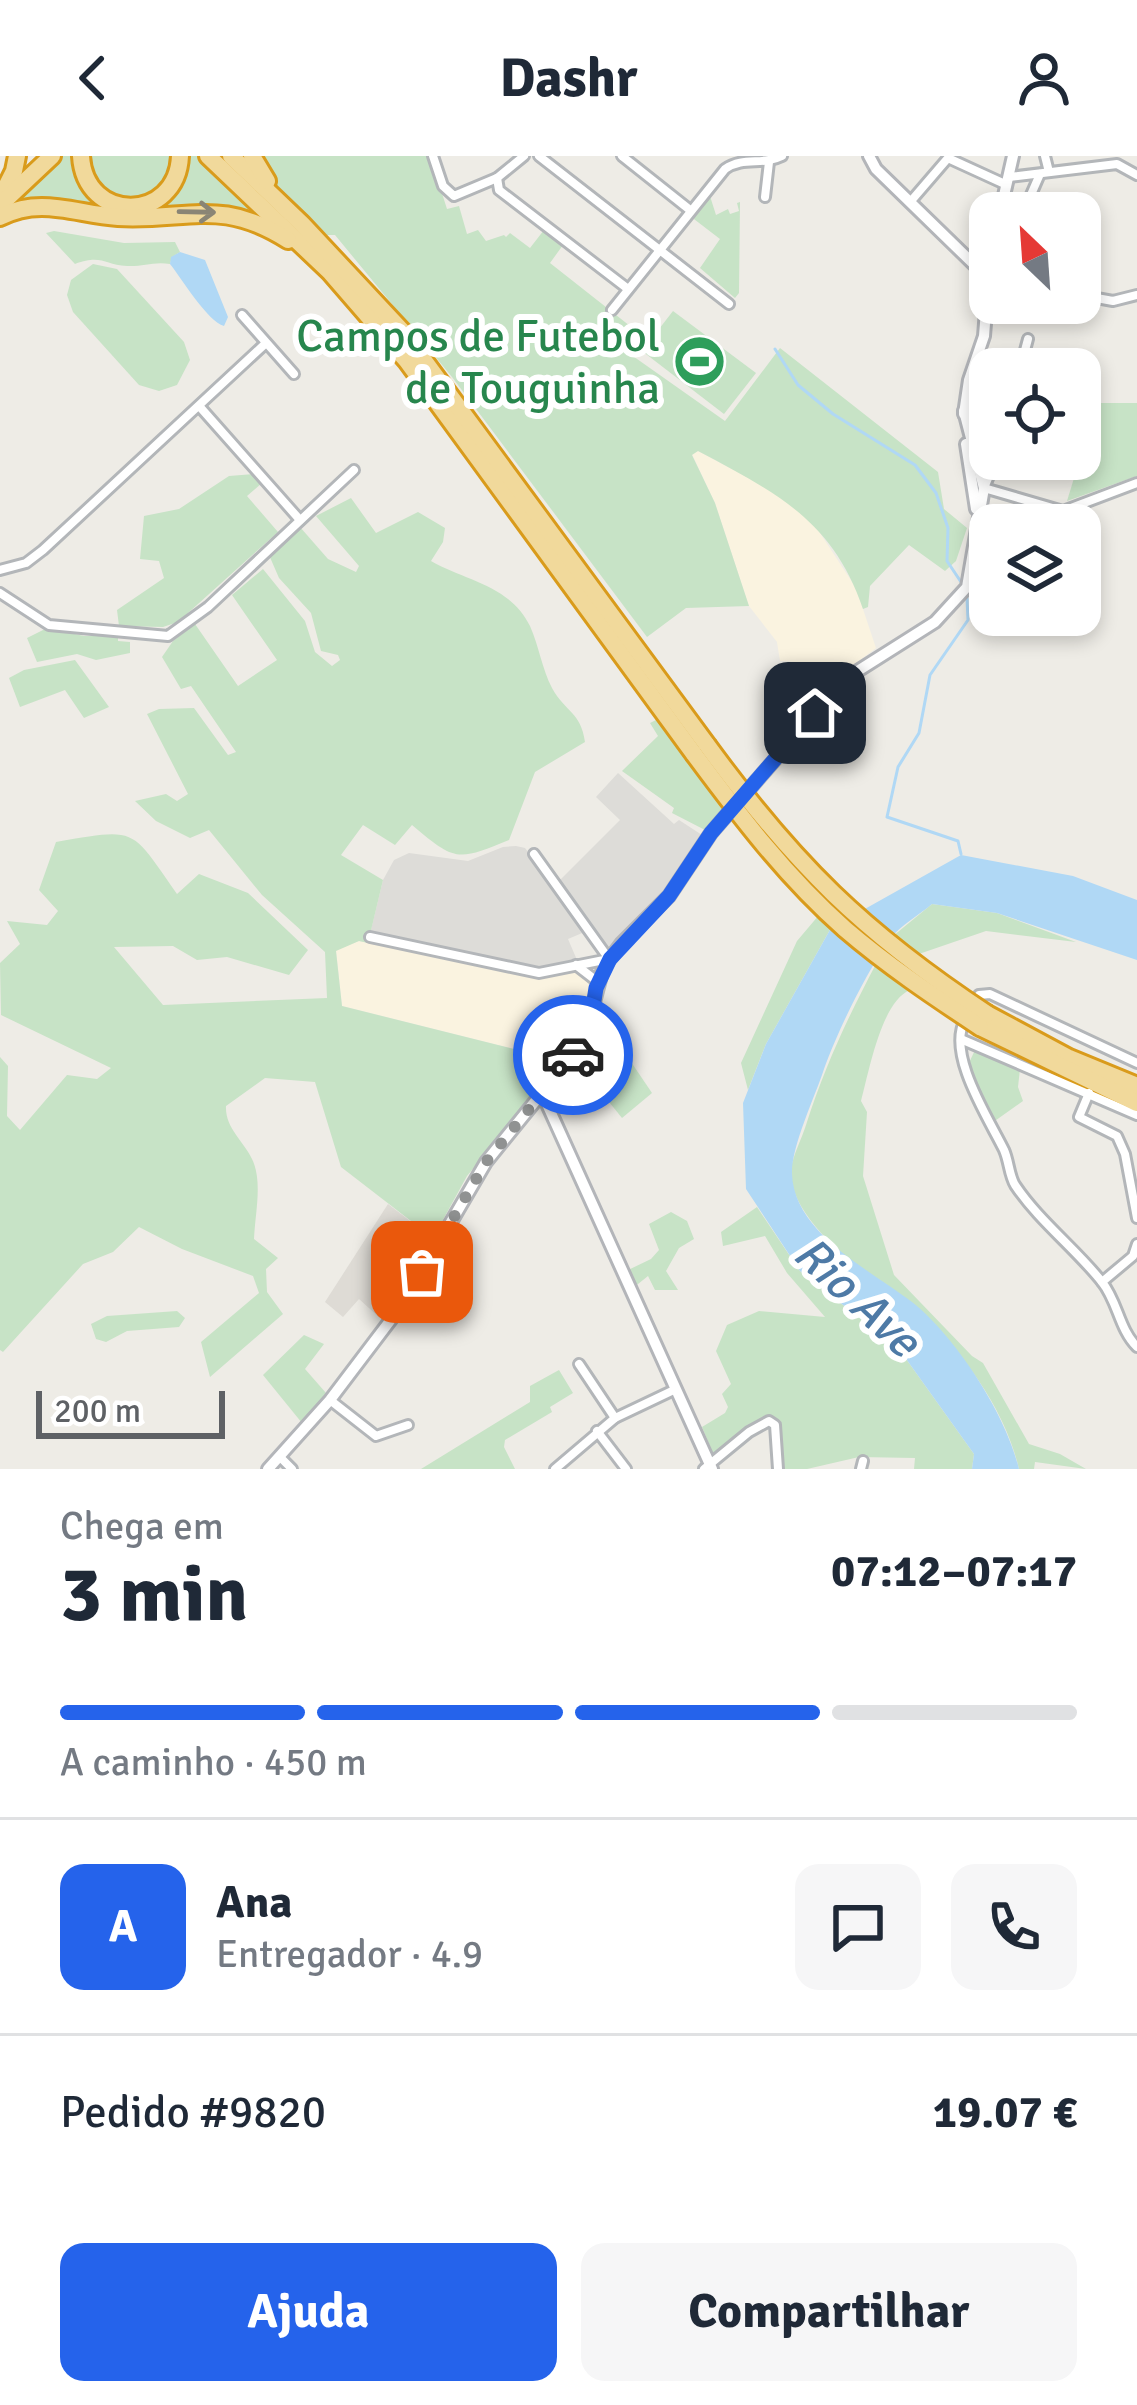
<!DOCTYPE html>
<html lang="pt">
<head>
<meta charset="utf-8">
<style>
	:root { --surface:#fff; --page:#f6f6f7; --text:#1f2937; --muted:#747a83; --line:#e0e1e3; --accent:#2563eb }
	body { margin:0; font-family:Signika,sans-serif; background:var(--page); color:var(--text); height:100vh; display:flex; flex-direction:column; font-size:45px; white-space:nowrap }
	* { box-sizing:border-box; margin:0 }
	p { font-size:39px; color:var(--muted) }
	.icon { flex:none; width:66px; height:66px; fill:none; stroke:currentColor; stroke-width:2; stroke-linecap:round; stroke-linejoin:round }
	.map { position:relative; height:1313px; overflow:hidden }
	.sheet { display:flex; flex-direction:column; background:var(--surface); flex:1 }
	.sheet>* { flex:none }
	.needle { width:78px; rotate:335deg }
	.buttons { position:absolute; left:969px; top:36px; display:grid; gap:24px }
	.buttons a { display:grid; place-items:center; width:132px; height:132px; border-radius:24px; background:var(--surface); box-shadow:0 6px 18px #0003; font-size:60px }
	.scale { position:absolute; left:36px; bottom:30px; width:189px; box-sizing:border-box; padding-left:12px; border:6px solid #5e6165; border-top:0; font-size:33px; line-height:42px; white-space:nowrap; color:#5e6165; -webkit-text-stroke:9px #fff; paint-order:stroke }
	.pin { position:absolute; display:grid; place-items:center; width:102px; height:102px; color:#fff; margin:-51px; border-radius:24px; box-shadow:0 6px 18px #0006 }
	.courier { position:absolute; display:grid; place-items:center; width:120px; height:120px; margin:-60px; border:9px solid #2563eb; border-radius:50%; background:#fff; color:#222; box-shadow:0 3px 15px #0007 }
	.summary em { font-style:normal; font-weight:700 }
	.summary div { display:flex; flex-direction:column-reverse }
	.summary { display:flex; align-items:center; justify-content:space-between; height:204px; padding:0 60px }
	h1 { font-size:78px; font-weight:700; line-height:90px }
	.bar { display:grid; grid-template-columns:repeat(4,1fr); gap:18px 12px; align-content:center; height:144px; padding:0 60px }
	.bar i { height:15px; border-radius:9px; background:var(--line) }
	.bar .active { background:var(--accent) }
	.bar p { grid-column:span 4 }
	.line { display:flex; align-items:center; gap:30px; padding:0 60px; border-top:3px solid var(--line) }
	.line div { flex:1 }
	.round { display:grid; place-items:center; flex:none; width:126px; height:126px; border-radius:24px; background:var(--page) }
	.action { display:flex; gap:24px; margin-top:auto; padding:24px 60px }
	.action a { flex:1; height:138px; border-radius:24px; background:var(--accent); color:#fff; font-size:48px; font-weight:700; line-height:138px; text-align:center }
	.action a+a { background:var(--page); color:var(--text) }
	header { display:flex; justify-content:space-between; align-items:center; height:156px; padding:0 60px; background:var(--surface); font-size:54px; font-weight:700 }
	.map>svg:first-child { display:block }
	.commercial { fill:#faf3e0 }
	.industrial { fill:#dddcd8 }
	.education { fill:#dedbd5 }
	.green { fill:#c7e3c6 }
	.water { fill:#b0d8f5 }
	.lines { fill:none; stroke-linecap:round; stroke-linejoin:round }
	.stream { stroke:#b0d8f5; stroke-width:3 }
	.street-casing { stroke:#b3b6b9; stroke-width:14 }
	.secondary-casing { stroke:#b3b5b9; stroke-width:16 }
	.highway-casing { stroke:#d99b1b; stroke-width:22 }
	.street { stroke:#fff; stroke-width:8 }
	.secondary { stroke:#fff; stroke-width:10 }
	.highway { stroke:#f1d99b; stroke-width:16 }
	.highway-bridge-casing { stroke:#d99b1b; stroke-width:22; stroke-linecap:butt }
	.highway-bridge { stroke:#f1d99b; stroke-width:16 }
	.oneway { stroke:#8a8575 }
	.done { stroke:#909292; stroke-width:12; stroke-dasharray:0 21.6 }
	.route { stroke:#2563eb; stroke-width:15 }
	.labels { text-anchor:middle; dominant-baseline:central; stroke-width:12; stroke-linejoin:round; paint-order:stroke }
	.leisure-label { font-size:45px; fill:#27864d; stroke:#fff; text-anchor:end }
	.water-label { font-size:48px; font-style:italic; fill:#4e7aa6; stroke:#fff }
</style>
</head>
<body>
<header><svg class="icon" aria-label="back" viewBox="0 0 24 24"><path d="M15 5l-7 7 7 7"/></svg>Dashr<svg class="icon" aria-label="person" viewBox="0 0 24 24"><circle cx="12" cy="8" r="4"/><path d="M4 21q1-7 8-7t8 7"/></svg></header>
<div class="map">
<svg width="1137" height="1313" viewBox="0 0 1137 1313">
	<rect width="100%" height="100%" fill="#eeece6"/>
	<g class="commercial">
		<path d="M698,295L784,341L818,374L856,432L876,492L847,514L837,509L780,505L777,486L749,450L715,347L692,298Z"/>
		<path d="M359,785L537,822L580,816L590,831L580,880L569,893L522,895L342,850L336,794Z"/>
	</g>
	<g class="industrial">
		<path d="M618,617L674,668L679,664L702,679L665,735L614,790L605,792L560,724L620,664L596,641Z"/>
		<path d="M516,690L525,692L587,775L568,783L577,804L540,813L370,778L383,724L394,704L409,697L468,705L503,691Z"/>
	</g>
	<path class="education" d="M388,1048L431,1081L400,1137L380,1162L359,1143L343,1161L325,1146Z"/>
	<g class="green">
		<path d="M59,0H78L89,34L152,48L183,0H197L271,69L176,53L0,55Z"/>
		<path d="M86,0H174C158,48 141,52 97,31Z"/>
		<path d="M258,0H430L447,53L459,50L467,78L478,74L486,85L504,79L506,81L510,77L530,92L544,74L563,89L550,107L630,170V198L725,265L780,192L938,316L944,353L967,372L956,405L945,415L909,389L870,430L868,451L863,453C833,364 775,336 698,295L692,299L715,347L749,450L686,452L647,481L452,221L335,79H327L276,29Z"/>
		<path d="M709,37L716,59L728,53L730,58L739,55L737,47L740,46L739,137L735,142L700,112L720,83L690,60Z"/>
		<path d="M54,75L124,87L175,86L180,96L172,101L170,108C154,105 142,111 127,110C104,109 102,98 75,108L46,77Z"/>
		<path d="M93,108L117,113L184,186L190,204L177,229L159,235L139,229L73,156L67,139L71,124Z"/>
		<path d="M673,155L756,217L724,258L642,195Z"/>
		<path d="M1097,247H1137V320L1067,345Z"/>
		<path d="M254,318L262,327L247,340L278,376L178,466L163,471L119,470L117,454L164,422L159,405L140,403L144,360L179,353L229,320Z"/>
		<path d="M351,342L376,377L418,356L445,372L443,386L431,405C466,425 510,429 530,470C539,490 542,513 552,532C565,556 581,556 585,586L535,616L509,684C457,705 456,706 412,669L395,689L363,669L341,699L383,724L368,787L359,785L336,795L342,850L522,895L569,893L568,897L467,1020L433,1082L341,1011L315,926L265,922L226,950C225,972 243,984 252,1003C263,1025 255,1058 254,1083L278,1102L266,1113L267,1136L283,1158L210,1221L201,1186L259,1137L253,1120L182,1093L139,1071L113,1096L83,1108L3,1196L0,1194V901L8,910L7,960L20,974L67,919L97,923L111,912L1,859L0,807L20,788L7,765L47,769L58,755L39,734L56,686C138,672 130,671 177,738L199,718L248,737L308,794L289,819L227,801L197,804L173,790L114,791L163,849L327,842L325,796L262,739L209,674L190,682L156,665L135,645L166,638L177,645L188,638L147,558L159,553L194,552L228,599L236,596L191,530L181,533L162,501L173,485L195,468L238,530L277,504L232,439L263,413L305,465L315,496L332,510L340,504L338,499L321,495L311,457L279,422L269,399L300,371L328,403L356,416L359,410L316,360Z"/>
		<path d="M47,472L84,480H118V485L130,486V497L96,504L77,498L37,506L27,482Z"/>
		<path d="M75,504L109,551L84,562L65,534L20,551L9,522L24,514Z"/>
		<path d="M660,562L725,654L705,674L672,657L674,652L622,615L658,580L650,567Z"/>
		<path d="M932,748L997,757L1076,786L986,775L913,800L893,780Z"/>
		<path d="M819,759L831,772L766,888L748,934L741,907L797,785Z"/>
		<path d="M876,808L910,834C881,846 869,916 861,945L867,956L863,1020L894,1119L972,1200L983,1207L1029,1288L1060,1298L1086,1313L1035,1306L1034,1313H1019C1005,1252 961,1194 916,1151C907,1142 896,1138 886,1131C852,1109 787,1057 791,1013C793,999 802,982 806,969C825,910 847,863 876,808Z"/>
		<path d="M975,894L1020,913L1018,931L1023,945L992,967L968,909Z"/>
		<path d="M625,897L652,937L622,962L593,926Z"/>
		<path d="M757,1051L800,1115L899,1193L974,1298L972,1313H914L915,1302L859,1301L807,1313H783L778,1265L767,1262L714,1300L702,1271L725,1257L728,1251L722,1238L731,1228L716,1195L727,1169L759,1155L825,1161L787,1117L765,1080L723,1090L721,1076Z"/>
		<path d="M671,1056L687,1065L694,1083L679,1092L666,1115L678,1134H655L648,1120L633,1132L626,1115L651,1103L659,1094L649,1068Z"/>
		<path d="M177,1155L185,1162L179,1171L127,1175L106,1186L96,1183L91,1168L107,1160Z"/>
		<path d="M304,1179L324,1188L305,1213L326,1237L302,1267L263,1219Z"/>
		<path d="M559,1214L573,1237L550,1251L552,1256L505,1284L504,1291L515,1313H421L530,1246V1230Z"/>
	</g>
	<g class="water">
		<path d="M180,96L205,104L228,161L224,170C208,166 182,123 170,108L171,101Z"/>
		<path d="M961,699L1073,720L1137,744V804L997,757L932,748C919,759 900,770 890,783C866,817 838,874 824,913C815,941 791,991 792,1018C794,1077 870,1114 912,1146C956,1181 1006,1258 1019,1313H972L974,1298L899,1193L800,1115L746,1033L743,947L766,888L831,772Z"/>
	</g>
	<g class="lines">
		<g class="stream">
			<path d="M775,193L798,229L833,258L915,309L936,337L948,372L947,405L961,426"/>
			<path d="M961,698L958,685L887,661L898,611L919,577L930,519L968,464L967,442"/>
		</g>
		<defs>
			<g id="street">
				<path d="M433,0L443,30L454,40L497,22L524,0"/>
				<path d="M539,0L729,148"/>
				<path d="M622,0L690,54"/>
				<path d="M1045,0L1049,16"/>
				<path d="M1009,21L1117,8L1137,19"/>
				<path d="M497,22L499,34L628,133"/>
				<path d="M765,41L769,6"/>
				<path d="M911,45L948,2L1007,29"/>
				<path d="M1023,57L1040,18"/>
				<path d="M1080,139L1113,145L1137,139"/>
				<path d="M612,154L725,13C744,0 762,10 782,0"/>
				<path d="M242,159L294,218"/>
				<path d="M1020,213L1028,183"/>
				<path d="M200,251L300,364"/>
				<path d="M996,303L984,332L1063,355L1137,327"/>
				<path d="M0,414L26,407L43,394L266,187"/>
				<path d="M0,437L49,469L168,480L208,451L354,314"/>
				<path d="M370,781L539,817L609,803L534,698"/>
				<path d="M576,809L598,826"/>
				<path d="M975,846L979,839L990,838L1137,907"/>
				<path d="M965,864C946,898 989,963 1004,994C1009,1005 1009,1019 1015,1029C1039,1065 1076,1093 1102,1126C1118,1146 1119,1173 1137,1191"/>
				<path d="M963,884L1137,959"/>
				<path d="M1089,937L1079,961L1117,980L1125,998L1137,1062"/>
				<path d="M1102,1126L1133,1100L1137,1088"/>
				<path d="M579,1208L615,1262"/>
				<path d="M330,1244L376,1280L408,1269"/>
				<path d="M597,1275L626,1313"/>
				<path d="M280,1301L292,1313"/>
				<path d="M555,1313L615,1262L676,1233"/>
				<path d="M704,1313L749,1276L769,1265L775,1269L778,1313"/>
				<path d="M861,1313L863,1305"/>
			</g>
			<g id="secondary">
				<path d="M869,0L876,13L988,122"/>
				<path d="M1000,57L1013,0"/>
				<path d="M964,258L969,224L984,180L990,103"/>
				<path d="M966,288L976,353"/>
				<path d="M542,937L712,1313"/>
				<path d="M268,1313L330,1244L405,1145L486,1006L584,885L603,812L621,788L669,740L711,677L845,523L935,466L967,431L984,332L964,255"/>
			</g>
			<g id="highway">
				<path d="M81,0C85,68 177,67 180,0"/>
				<path d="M208,0L330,116L407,205L694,598"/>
				<path d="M231,0L302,68L403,176L707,589"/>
				<path d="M252,0L267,25"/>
				<path d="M3,37L14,15L17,0"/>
				<path d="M0,49L52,0"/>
				<path d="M0,61C41,40 75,58 118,61C188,65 220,41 288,84"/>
				<path d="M987,858L1069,902L1137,930"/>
				<path d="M980,871L1137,947"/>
			</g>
		</defs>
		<use href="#street" class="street-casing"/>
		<use href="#secondary" class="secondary-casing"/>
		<use href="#highway" class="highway-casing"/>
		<use href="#street" class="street"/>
		<use href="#secondary" class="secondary"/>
		<use href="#highway" class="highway"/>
		<defs>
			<g id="highway-bridge">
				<path d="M707,589C794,708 863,776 987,858"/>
				<path d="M694,598C740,660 786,721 845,773C887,809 933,840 980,871"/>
			</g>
		</defs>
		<use href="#highway-bridge" class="highway-bridge-casing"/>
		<use href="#highway-bridge" class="highway-bridge"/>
	</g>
	<defs><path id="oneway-shaft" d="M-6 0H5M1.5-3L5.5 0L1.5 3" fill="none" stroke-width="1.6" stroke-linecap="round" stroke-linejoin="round" transform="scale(3)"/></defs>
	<use class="oneway" href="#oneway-shaft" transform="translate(197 56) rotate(1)"/>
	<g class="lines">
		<path class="done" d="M422,1116L486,1006L573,899"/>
		<path class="route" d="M573,899L590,870L596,832L610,803L669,740L711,677L815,557"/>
	</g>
	<defs>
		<symbol id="stadium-disc" viewBox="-11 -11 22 22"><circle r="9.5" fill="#2e9e5b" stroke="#fff"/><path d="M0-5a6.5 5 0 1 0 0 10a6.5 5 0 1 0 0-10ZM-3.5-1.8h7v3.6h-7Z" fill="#fff"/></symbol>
	</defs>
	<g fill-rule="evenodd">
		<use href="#stadium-disc" x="670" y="176" width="59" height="59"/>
	</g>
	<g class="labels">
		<g class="leisure-label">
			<text x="660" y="180">Campos de Futebol<tspan x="660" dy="52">de Touguinha</tspan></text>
		</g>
		<g class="water-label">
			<text transform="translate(857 1141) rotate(43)">Rio Ave</text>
		</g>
	</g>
</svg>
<div class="buttons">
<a><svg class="needle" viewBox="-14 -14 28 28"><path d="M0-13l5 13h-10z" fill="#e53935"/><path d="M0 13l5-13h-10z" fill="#747a83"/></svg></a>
<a><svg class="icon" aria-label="locate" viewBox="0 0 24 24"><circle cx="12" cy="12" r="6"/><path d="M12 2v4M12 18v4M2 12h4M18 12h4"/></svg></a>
<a><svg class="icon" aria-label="layers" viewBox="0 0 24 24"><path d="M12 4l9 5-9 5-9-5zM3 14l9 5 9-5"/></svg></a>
</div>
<div class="scale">200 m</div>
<div class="pin" style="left:422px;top:1116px;background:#ea580c"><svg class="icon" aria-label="bag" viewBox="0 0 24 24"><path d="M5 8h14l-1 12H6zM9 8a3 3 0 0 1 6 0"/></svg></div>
<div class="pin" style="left:815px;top:557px;background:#1f2937"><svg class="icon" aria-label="home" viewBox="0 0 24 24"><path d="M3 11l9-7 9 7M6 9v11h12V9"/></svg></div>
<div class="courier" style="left:573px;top:899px"><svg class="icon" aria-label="car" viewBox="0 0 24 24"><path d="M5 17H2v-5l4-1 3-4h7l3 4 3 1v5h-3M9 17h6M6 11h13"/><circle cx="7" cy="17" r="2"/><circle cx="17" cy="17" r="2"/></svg></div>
</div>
<section class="sheet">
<div class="summary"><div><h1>3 min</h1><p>Chega em</p></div><em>07:12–07:17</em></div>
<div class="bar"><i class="active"></i><i class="active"></i><i class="active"></i><i></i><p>A caminho · 450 m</p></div>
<div class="line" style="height:216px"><b class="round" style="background:var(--accent);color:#fff">A</b><div><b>Ana</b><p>Entregador · 4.9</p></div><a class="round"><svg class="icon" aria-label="chat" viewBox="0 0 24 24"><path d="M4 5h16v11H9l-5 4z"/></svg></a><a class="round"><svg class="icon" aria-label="phone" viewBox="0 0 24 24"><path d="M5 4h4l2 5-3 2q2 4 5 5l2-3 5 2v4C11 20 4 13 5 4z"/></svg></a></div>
<div class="line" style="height:156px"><div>Pedido #9820</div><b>19.07 €</b></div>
<div class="action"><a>Ajuda</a><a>Compartilhar</a></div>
</section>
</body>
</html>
